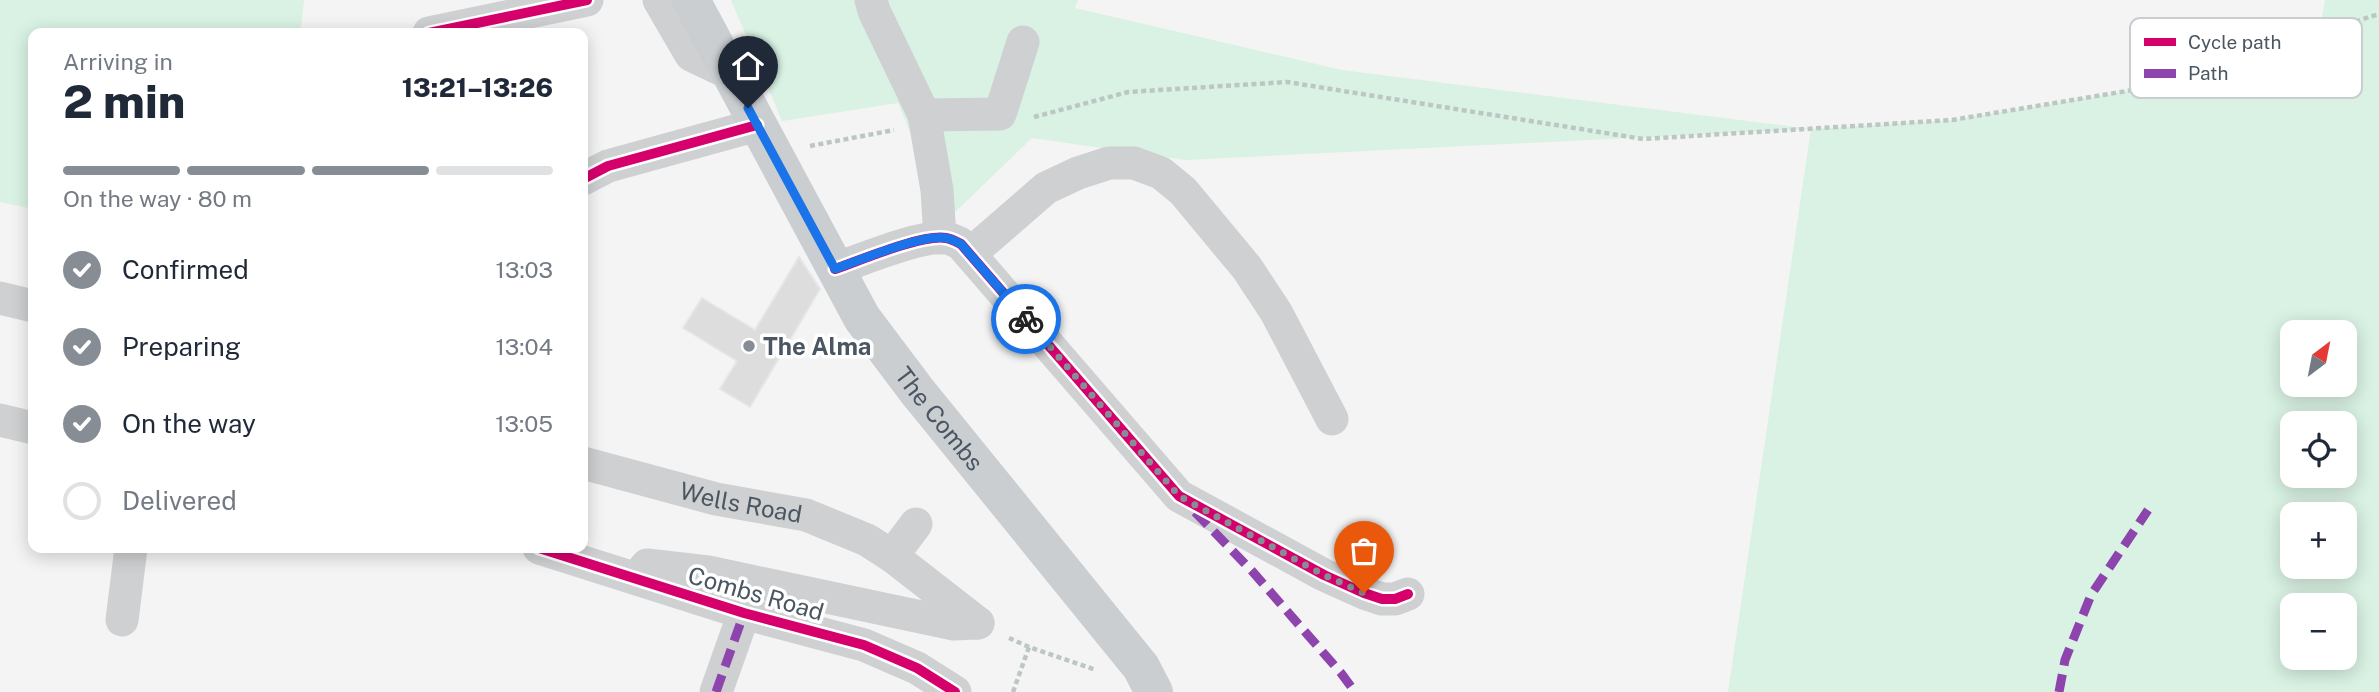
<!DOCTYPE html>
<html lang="en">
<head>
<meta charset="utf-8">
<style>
	:root { --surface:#fff; --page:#f2f2f3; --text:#1f2937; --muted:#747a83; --line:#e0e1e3; --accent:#868d94 }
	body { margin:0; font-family:"Public Sans",sans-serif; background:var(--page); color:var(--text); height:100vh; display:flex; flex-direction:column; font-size:26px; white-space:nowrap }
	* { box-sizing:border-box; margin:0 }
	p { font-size:23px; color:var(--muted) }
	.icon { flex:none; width:38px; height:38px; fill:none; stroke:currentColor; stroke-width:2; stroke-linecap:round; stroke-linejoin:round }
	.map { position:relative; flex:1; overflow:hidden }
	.side { position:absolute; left:28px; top:28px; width:560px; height:525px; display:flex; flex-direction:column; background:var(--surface); border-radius:14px; box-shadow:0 4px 18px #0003 }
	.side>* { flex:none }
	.needle { width:46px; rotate:32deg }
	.tools { position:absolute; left:2280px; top:320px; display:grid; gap:14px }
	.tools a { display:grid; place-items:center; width:77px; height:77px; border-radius:14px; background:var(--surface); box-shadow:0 4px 18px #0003; font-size:35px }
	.pin { position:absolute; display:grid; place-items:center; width:60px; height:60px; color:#fff; margin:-72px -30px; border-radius:50% 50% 50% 0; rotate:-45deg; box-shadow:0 0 7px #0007 }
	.pin .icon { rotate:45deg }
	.courier { position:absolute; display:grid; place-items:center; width:70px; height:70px; margin:-35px; border:5px solid #1a73e8; border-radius:50%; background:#fff; color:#222; box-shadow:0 2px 9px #0007 }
	.overview em { font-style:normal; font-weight:800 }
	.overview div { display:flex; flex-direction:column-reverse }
	.overview { display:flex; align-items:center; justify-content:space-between; height:119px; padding:0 35px }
	h1 { font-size:46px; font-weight:800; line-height:52px }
	.bar { display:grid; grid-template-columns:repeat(4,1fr); gap:10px 7px; align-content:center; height:84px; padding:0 35px }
	.bar i { height:9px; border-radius:5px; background:var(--line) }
	.bar .current { background:var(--accent) }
	.bar p { grid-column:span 4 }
	ol { padding:0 35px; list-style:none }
	li { display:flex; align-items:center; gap:21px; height:77px }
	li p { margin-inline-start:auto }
	li .icon { padding:7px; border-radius:50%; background:var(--accent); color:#fff; stroke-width:4 }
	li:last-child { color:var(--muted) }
	li i { width:38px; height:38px; border:4px solid var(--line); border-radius:50% }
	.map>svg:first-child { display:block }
	.green { fill:#d9f2e3; fill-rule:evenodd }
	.building { fill:#ddddde; stroke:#e5e6e7; stroke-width:2 }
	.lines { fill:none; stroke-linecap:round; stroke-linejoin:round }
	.path { stroke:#bcc7c4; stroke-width:4.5; stroke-dasharray:5 3.5; stroke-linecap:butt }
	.minor { stroke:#ced0d2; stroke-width:33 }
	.major { stroke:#caced1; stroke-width:38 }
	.quiet { stroke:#8e44ad; stroke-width:9; stroke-dasharray:18 9; stroke-linecap:butt }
	.cycleway-casing { stroke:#fff; stroke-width:15 }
	.cycleway { stroke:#d6006c; stroke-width:10 }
	.done { stroke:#868d94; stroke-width:7; stroke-dasharray:0 12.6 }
	.route { stroke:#1a73e8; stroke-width:9 }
	.poi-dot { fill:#868d94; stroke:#fff; stroke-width:2.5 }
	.labels { text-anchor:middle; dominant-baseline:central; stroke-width:7; stroke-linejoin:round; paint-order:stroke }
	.poi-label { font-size:24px; font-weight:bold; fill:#4a5661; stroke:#fff; text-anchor:start }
	.street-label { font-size:24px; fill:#4a5661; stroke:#fff }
	.key { fill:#fff; stroke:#c9ccd0; stroke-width:2 }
	.key-label { font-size:19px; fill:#4a5661 }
</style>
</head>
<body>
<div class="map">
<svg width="2379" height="692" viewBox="0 0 2379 692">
	<rect width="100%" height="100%" fill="#f4f4f4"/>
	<g class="green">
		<path d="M0,0H304L300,33H33V209L0,202Z"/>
		<path d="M731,0H1078L1075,8L1342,70L1811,129L1952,120L2151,87L2319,34L2325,0H2379V692H1728L1811,129L1185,160L1032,138L947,220L898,103L782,121ZM2292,332H2345V385H2292ZM2292,424H2345V476H2292ZM2292,514H2345V567H2292ZM2292,606H2345V658H2292Z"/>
	</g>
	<path class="building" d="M799,257L820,289L750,407L720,389L737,361L683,328L702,298L755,330Z"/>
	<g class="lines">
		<g class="path">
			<path d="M1034,117L1128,92L1287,82L1643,139L1952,120L2151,87L2379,14"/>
			<path d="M810,146L894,130"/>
			<path d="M1009,638L1029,647L1096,670"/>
			<path d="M1013,692L1029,647"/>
		</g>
		<g class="minor">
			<path d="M659,0L691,55L729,73"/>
			<path d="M871,0L874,11L924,115L937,190L940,238"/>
			<path d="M429,33L587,0"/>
			<path d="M924,115L1000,114L1023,42"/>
			<path d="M583,179L608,166L757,125"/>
			<path d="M970,254L1046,188L1078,173L1109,163H1134L1161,173L1183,191L1247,268L1276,312L1332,419"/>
			<path d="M835,269C861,260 922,234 946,238C952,239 957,242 961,244L1179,496L1324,575L1364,593L1382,599H1395L1408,594"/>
			<path d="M0,298L33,306"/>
			<path d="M0,420L33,428"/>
			<path id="s1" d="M583,463L716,499L806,515L867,540L892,556L978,623"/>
			<path d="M539,548L744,613L864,645L917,668L955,692"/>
			<path d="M892,556L916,524"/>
			<path d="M638,576L647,565L708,572L954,624L978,623"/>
			<path d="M122,620L131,548"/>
			<path d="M716,692L744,613"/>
		</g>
		<path class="major" id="s2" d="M691,0L862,318L917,391L1141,667L1154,692"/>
		<g class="quiet">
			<path d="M1195,512L1252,571L1341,673L1355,692"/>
			<path d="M716,692L744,613"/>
			<path d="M2059,692L2065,660L2091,595L2148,510"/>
		</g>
		<defs>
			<g id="cycleway">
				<path d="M429,33L587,0"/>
				<path d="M583,179L608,166L757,125"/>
				<path d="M835,269C861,260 922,234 946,238C952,239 957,242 961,244L1179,496L1324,575L1364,593L1382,599H1395L1408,594"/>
				<path d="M539,548L744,613L864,645L917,668L955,692"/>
			</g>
		</defs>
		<use href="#cycleway" class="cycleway-casing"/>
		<use href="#cycleway" class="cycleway"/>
	</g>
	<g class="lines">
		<path class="done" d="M1026,319L1179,496L1324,575L1364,593"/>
		<path class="route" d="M748,108L835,269C860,260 922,234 946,238C952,239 957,242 961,244L1026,319"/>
	</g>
	<circle class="poi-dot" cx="749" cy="346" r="7"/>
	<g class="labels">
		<g class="poi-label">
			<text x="763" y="346">The Alma</text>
		</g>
		<g class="street-label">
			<text stroke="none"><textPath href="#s2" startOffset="488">The Combs</textPath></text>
			<text stroke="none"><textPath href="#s1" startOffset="163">Wells Road</textPath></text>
			<text transform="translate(756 593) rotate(16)">Combs Road</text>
		</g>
	</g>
	<rect x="2130" y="18" width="232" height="80" rx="10" class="key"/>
	<rect x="2144" y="38" width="32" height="8" fill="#d6006c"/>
	<rect x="2144" y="69" width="32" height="9" fill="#8e44ad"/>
	<g class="key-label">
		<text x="2188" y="49">Cycle path</text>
		<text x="2188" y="80">Path</text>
	</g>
</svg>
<div class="tools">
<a><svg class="needle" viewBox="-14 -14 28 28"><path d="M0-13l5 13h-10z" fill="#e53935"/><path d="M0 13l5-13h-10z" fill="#747a83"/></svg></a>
<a><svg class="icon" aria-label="locate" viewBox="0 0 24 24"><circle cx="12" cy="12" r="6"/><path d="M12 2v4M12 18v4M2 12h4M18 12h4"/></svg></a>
<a>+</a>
<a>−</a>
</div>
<div class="pin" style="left:1364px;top:593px;background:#ea580c"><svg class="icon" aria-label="bag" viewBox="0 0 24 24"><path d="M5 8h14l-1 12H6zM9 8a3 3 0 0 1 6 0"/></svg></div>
<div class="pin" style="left:748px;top:108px;background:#1f2937"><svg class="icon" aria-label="home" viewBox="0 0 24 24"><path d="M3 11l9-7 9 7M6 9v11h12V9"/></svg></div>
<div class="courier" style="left:1026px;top:319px"><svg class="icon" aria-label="bike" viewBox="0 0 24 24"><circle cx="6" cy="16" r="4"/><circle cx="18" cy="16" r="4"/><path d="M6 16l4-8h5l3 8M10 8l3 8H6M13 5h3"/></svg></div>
<section class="side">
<div class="overview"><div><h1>2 min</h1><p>Arriving in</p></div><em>13:21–13:26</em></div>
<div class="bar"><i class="current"></i><i class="current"></i><i class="current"></i><i></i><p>On the way · 80 m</p></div>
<ol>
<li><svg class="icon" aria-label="check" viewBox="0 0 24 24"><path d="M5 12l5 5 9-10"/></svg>Confirmed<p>13:03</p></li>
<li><svg class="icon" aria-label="check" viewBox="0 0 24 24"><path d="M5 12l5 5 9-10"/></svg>Preparing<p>13:04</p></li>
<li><svg class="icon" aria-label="check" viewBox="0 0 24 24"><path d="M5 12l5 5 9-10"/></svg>On the way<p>13:05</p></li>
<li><i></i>Delivered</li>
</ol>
</section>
</div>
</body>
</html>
